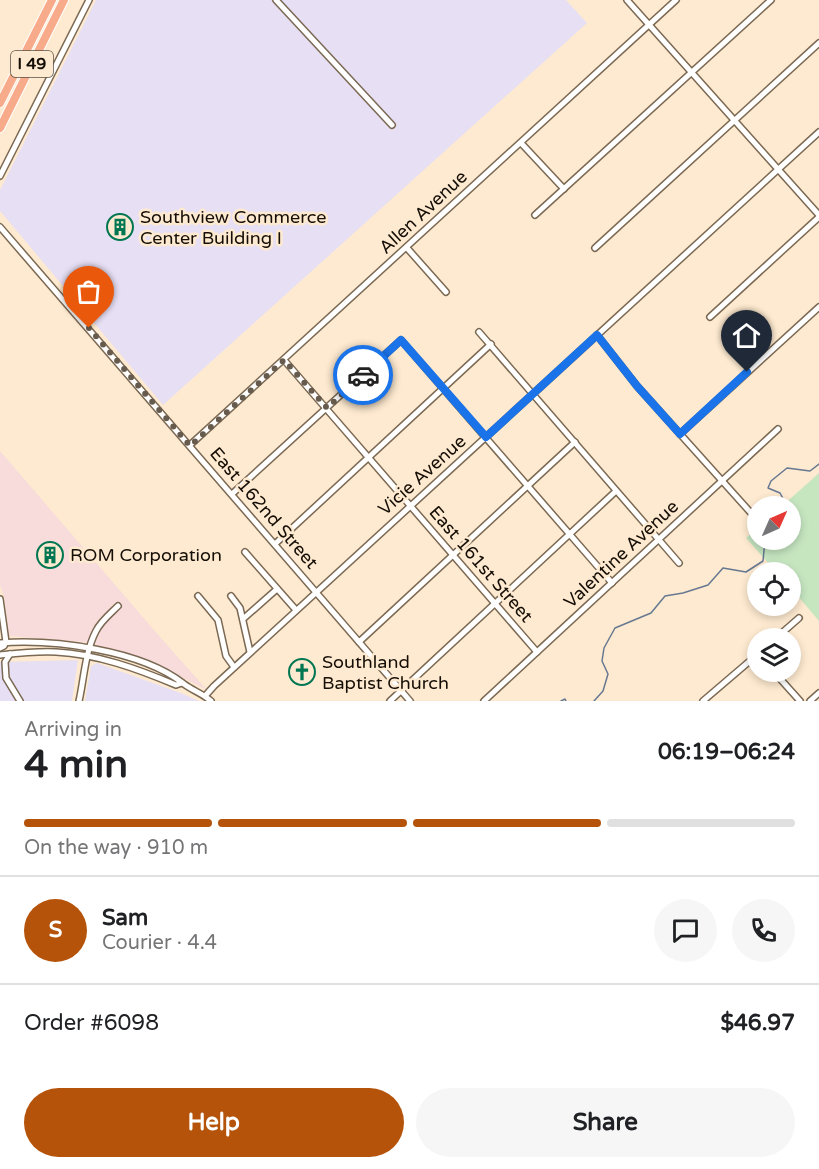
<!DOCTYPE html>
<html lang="en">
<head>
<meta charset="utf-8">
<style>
	:root { --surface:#fff; --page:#f6f6f6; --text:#202124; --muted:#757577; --line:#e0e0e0; --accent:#b45309 }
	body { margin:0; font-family:"Varela Round",sans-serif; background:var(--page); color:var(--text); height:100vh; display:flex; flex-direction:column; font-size:22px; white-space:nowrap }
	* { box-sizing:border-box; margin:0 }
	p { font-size:20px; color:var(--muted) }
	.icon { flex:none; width:33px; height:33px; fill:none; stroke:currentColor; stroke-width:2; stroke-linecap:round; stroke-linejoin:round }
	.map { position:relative; height:701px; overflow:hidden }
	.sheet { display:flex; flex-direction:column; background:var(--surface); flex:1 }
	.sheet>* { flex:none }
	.needle { width:39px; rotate:45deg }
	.buttons { position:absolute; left:747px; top:496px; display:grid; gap:12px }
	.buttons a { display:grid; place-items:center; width:54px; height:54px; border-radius:50%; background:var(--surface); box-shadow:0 3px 9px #0003; font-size:30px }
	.pin { position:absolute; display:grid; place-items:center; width:51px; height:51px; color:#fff; margin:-62px -26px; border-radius:50% 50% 50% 0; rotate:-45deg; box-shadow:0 0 6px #0007 }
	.pin .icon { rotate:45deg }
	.courier { position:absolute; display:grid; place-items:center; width:60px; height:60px; margin:-30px; border:4px solid #1a73e8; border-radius:50%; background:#fff; color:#222; box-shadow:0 2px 8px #0007 }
	.head em { font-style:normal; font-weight:800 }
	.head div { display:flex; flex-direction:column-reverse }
	.head { display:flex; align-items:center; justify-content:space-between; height:102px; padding:0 24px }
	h1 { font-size:39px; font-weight:800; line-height:45px }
	.bar { display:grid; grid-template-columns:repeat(4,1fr); gap:9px 6px; align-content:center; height:72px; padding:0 24px }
	.bar i { height:8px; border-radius:4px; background:var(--line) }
	.bar .current { background:var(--accent) }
	.bar p { grid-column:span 4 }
	.line { display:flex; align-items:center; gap:15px; padding:0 24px; border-top:2px solid var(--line) }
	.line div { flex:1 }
	.round { display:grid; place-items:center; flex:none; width:63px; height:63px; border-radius:32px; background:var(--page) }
	.button { display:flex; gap:12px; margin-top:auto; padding:12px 24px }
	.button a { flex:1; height:69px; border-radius:36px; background:var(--accent); color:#fff; font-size:24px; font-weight:800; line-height:69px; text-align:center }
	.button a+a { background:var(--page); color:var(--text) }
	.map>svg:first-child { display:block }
	.commercial { fill:#e7dff4 }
	.industrial { fill:#f7dcdb }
	.green { fill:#c6e6c0 }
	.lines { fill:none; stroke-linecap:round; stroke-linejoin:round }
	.stream { stroke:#667892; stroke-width:1.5 }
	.minor-casing { stroke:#7b6953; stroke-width:8 }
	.highway-casing { stroke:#fff; stroke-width:10 }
	.minor { stroke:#fff; stroke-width:5 }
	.highway { stroke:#f8ab8b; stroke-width:8 }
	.done { stroke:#675b4d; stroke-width:6; stroke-dasharray:0 10.8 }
	.route { stroke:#1a73e8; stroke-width:8 }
	.labels { text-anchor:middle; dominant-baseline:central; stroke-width:5; stroke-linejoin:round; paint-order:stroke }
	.shield { fill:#feead0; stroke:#5b5043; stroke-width:1.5 }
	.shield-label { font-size:16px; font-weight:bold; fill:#150e06 }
	.street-label { font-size:18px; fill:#150e06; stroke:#feead0 }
	.poi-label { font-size:18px; fill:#150e06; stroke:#feead0; text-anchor:start }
</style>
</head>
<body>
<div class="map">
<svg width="819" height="701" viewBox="0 0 819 701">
	<rect width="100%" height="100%" fill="#feead0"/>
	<g class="commercial">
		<path d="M96,0H566L587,23L163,405L0,211V190Z"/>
		<path d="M78,660L72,701H0V662Z"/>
		<path d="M97,663L181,693L199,701H85L91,666Z"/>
	</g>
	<path class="industrial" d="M0,451L160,637L207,690L147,660L103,647L83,642L9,636L4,597L0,585Z"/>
	<path class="green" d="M819,473V621L791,588L790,573H777L746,538L757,528L758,540H790V507H781Z"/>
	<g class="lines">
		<g class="stream">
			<path d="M785,507L787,506L780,493L768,488L771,481L787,468L810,471L819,464"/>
			<path d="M561,701L565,699L566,701"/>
			<path d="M594,701L603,691L608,674L602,661L604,648L615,628L651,613L665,596L683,593L708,585L723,568L746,572L763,561L765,540"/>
		</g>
		<defs>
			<g id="minor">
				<path d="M276,0L392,125"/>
				<path d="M627,0L819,215"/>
				<path d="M521,143L564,189"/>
				<path d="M0,176L89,0"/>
				<path d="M535,215L771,0"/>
				<path d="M0,227L410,701"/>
				<path d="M407,248L446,292"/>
				<path d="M595,248L819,43"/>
				<path d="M710,317L819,217"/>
				<path d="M479,332L679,563"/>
				<path d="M597,335L637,386L751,513"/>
				<path d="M284,360L537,652"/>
				<path d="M680,434L819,307"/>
				<path d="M190,445L676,0"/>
				<path d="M232,494L401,340L612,583"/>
				<path d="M275,544L491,344"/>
				<path d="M245,552L296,610"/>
				<path d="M198,596L218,620L226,656L234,667"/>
				<path d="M231,596L240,608L250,652"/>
				<path d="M0,599L6,642L4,646L0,648"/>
				<path d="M243,619L277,589"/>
				<path d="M775,639L799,618"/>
				<path d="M359,642L575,442"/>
				<path d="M0,643C54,639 141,650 184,684C192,690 203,694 211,701"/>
				<path d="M10,654L5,662L6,678L20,701"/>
				<path d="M0,655C19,653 37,651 56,652C97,654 138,669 176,685L182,683"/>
				<path d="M774,672L800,701"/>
				<path d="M205,696L214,686L819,132"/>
				<path d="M79,701C84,679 85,652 96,631C101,621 110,614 118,606"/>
				<path d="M390,701L616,491"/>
				<path d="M484,701L778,429"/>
				<path d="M703,701L758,654"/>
				<path d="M810,701L819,693"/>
			</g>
			<g id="highway">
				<path d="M0,103L52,0"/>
				<path d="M0,128L64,0"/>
			</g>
		</defs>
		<use href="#minor" class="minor-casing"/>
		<use href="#highway" class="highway-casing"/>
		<use href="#minor" class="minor"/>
		<use href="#highway" class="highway"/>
	</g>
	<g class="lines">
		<path class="done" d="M89,328L190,446L284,360L327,408L363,375"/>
		<path class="route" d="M363,375L401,340L486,437L597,335L637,386L680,434L747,372"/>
	</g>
	<defs>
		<symbol id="building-ring" viewBox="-11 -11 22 22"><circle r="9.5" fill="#feead0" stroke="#007652" stroke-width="1.5"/><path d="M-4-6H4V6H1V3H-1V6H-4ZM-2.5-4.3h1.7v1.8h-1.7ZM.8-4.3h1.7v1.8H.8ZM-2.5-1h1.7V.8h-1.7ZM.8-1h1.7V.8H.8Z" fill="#007652"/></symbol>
		<symbol id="church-ring" viewBox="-11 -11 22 22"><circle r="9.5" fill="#feead0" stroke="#007652" stroke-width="1.5"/><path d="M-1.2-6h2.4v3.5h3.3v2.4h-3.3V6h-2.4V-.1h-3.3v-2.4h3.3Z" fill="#007652"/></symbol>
	</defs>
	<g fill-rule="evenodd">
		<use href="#building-ring" x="105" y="212" width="30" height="30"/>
		<use href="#building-ring" x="35" y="540" width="30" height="30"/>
		<use href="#church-ring" x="287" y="657" width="30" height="30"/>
	</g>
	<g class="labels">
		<rect class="shield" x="11" y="51" width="42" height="26" rx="4.5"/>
		<g class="shield-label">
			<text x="32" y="64">I 49</text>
		</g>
		<g class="street-label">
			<text transform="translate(423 212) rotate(-43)">Allen Avenue</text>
			<text transform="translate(422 475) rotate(-42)">Vicie Avenue</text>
			<text transform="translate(264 508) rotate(49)">East 162nd Street</text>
			<text transform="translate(621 554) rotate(-43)">Valentine Avenue</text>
			<text transform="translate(481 564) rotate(49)">East 161st Street</text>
		</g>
		<g class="poi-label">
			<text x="140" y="217">Southview Commerce<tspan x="140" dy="21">Center Building I</tspan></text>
			<text x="70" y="555">ROM Corporation</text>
			<text x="322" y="662">Southland<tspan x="322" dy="21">Baptist Church</tspan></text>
		</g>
	</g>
</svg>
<div class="buttons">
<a><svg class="needle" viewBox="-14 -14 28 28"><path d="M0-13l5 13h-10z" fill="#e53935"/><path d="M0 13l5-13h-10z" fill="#757577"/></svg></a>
<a><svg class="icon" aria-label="locate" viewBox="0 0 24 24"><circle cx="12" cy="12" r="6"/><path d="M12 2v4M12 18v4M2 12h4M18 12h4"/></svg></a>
<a><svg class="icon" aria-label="layers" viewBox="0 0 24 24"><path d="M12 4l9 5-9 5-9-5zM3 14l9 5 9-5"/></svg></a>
</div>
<div class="pin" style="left:89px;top:328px;background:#ea580c"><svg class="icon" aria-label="bag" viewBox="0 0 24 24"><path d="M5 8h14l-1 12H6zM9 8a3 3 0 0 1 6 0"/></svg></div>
<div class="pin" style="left:747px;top:372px;background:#1f2937"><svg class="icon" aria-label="home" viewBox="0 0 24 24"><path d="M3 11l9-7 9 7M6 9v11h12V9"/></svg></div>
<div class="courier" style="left:363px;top:375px"><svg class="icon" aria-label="car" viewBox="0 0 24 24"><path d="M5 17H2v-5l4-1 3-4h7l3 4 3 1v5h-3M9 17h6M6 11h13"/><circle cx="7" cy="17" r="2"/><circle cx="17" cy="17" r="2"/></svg></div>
</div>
<section class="sheet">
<div class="head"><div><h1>4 min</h1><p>Arriving in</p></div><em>06:19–06:24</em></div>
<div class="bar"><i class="current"></i><i class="current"></i><i class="current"></i><i></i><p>On the way · 910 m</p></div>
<div class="line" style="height:108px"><b class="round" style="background:var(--accent);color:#fff">S</b><div><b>Sam</b><p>Courier · 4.4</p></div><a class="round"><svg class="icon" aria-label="chat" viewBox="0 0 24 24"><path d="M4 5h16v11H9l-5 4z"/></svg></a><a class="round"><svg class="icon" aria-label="phone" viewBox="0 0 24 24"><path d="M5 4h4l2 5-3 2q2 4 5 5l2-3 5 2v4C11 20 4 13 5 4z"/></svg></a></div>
<div class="line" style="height:78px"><div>Order #6098</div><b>$46.97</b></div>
<div class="button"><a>Help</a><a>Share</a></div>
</section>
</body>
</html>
